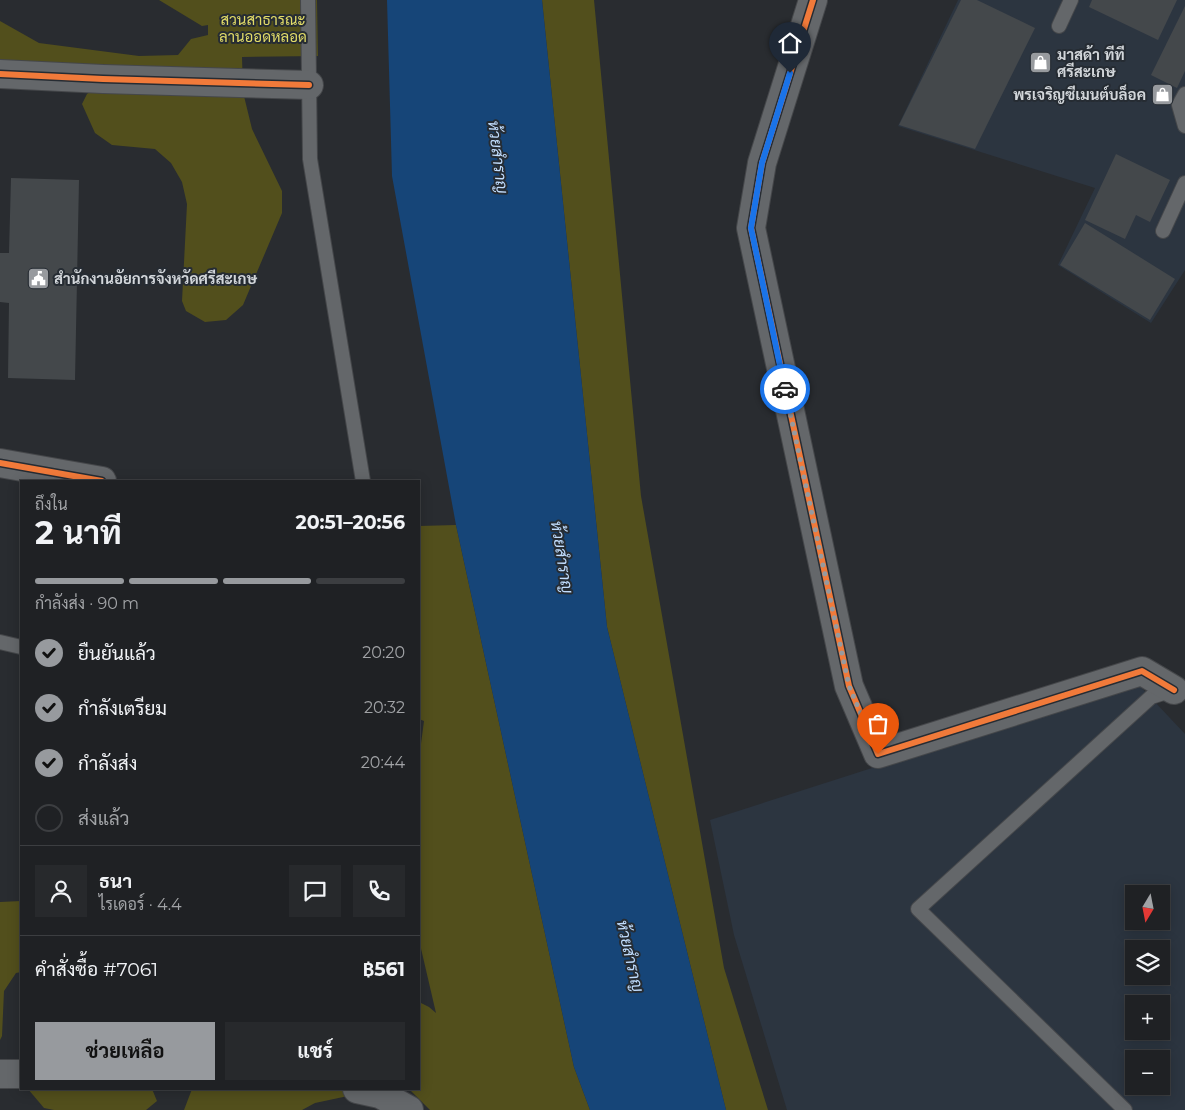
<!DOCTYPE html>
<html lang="th">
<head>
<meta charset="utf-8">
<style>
	:root { --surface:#1f2124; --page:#27292c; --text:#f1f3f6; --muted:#a1a3a6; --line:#3c3e41; --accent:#979a9e }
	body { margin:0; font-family:Montserrat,Sarabun,sans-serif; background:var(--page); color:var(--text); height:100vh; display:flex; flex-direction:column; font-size:19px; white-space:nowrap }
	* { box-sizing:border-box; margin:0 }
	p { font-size:16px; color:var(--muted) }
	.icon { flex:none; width:28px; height:28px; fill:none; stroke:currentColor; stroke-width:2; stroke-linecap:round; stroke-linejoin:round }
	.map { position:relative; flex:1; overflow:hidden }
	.details { position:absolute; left:20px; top:480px; width:400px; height:610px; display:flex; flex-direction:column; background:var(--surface); border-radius:0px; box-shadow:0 2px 12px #0003,0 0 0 1px var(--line) }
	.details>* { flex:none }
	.needle { width:32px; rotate:190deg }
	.fabs { position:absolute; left:1125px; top:885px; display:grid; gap:10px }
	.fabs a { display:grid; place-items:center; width:45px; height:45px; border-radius:0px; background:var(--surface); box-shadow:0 2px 12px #0003,0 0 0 1px var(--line); font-size:25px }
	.pin { position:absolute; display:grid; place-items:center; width:42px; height:42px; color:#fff; margin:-51px -21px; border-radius:50% 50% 50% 0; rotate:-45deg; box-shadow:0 0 5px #0007 }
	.pin .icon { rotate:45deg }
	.courier { position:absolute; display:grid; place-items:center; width:50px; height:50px; margin:-25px; border:4px solid #1a73e8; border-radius:50%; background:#fff; color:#222; box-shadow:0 1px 6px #0007 }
	.headline em { font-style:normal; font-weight:700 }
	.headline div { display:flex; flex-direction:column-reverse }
	.headline { display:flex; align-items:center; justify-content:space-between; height:85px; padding:0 15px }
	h1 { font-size:32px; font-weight:700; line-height:38px }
	.bar { display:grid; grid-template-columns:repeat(4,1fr); gap:8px 5px; align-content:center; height:60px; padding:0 15px }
	.bar i { height:6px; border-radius:4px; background:var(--line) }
	.bar .active { background:var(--accent) }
	.bar p { grid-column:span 4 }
	.line { display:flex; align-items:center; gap:12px; padding:0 15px; border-top:1px solid var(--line) }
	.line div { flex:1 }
	.round { display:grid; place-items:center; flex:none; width:52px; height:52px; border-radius:0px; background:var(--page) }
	ol { padding:0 15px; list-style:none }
	li { display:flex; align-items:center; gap:15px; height:55px }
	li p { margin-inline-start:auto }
	li .icon { padding:5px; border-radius:50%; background:var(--accent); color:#111; stroke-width:4 }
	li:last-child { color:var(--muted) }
	li i { width:28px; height:28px; border:2px solid var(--line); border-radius:50% }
	.primary-button { display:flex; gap:10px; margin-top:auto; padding:10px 15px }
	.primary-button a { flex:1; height:58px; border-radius:0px; background:var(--accent); color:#111; font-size:20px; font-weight:700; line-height:58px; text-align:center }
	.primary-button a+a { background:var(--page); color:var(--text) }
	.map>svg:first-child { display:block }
	.built { fill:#2c3540; fill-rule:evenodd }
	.green { fill:#524f1c }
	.water { fill:#164578 }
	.building { fill:#44484b }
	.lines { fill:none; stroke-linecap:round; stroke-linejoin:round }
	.service-casing { stroke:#45474a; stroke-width:16 }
	.minor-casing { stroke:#45474a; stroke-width:30 }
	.service { stroke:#64676a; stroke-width:14 }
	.minor { stroke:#64676a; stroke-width:28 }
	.cycleway-casing { stroke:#262c33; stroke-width:9 }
	.cycleway { stroke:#f17a3a; stroke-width:6 }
	.done { stroke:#979a9e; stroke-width:5; stroke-dasharray:0 9 }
	.route { stroke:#1a73e8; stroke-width:6 }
	.labels { text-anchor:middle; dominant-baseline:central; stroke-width:4; stroke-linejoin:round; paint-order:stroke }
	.park-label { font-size:15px; fill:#e2dc68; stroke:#262c33 }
	.poi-label { font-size:15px; font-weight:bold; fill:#d2d6da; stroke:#262c33; text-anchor:start }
	.water-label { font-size:16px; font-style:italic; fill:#c1ddfe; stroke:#262c33 }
</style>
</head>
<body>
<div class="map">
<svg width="1185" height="1110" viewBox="0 0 1185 1110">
	<rect width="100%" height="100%" fill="#292c30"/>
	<g class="built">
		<path d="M958,0H1185V270L1151,323L1058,265L1095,188L898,126Z"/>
		<path d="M1137,683L1185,734V1110H787L734,935L710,820ZM1134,894H1161V921H1134ZM1134,949H1161V976H1134ZM1134,1004H1161V1031H1134ZM1134,1059H1161V1086H1134Z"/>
	</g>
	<g class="green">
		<path d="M159,0H317L318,56L242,57L243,92L252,129L282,191V213L243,305L226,320L205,322L186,311L182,301L187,204L182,182L171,163L155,149L112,145L95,133L82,104L87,94L96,87L0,67V21L39,43L139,56L178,55L191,39L208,35V25L202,26Z"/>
		<path d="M542,0H594L641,496L724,968L768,1110H726L607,627Z"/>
		<path d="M456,525L574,1067L590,1110H430L409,1089H419V1002L429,1007L436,1013L419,940V759L424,721L419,719V526Z"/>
		<path d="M21,901V972L16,973L4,991L2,1036L0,1040V902Z"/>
		<path d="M28,1089H152L157,1101L146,1110H54L44,1108Z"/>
		<path d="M192,1089H356L348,1096L315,1103L302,1110H184Z"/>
	</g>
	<path class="water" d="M387,0H542L607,627L726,1110H590L574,1067L456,525L392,176Z"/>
	<g class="building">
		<path d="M961,0H977L1035,28L975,149L899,125Z"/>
		<path d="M1092,0H1177L1158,40L1089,7Z"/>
		<path d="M1185,6V71L1177,88L1151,75Z"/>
		<path d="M1116,154L1170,180L1150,222L1136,215L1125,239L1085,220Z"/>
		<path d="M11,178L79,180L75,380L8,378L9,303L0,302V253H9Z"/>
		<path d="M1085,223L1175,279L1150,320L1060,265Z"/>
	</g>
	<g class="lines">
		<defs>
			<g id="service">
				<path d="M308,0L310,159L363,481"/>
				<path d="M1059,26L1071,0"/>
				<path d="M1185,94L1179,105L1185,126"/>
				<path d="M1163,231L1185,183"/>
				<path d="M0,642L21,647"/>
				<path d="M1125,1110L918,909L1151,697L1173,690"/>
			</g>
			<g id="minor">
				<path d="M813,0L762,163L751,228L849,686L878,754L1142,671L1174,690"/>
				<path d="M0,74L103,79L309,85"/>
				<path d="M0,463L102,481"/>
				<path d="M0,1074H21"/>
				<path d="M357,1089L380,1094L409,1110"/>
			</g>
		</defs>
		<use href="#service" class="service-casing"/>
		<use href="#minor" class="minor-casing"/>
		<use href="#service" class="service"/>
		<use href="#minor" class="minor"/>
		<defs>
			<g id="cycleway">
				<path d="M813,0L762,163L751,228L849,686L878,754L1142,671L1174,690"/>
				<path d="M0,74L103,79L309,85"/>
				<path d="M0,463L102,481"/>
			</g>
		</defs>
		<use href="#cycleway" class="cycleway-casing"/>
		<use href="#cycleway" class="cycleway"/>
	</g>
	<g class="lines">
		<path class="done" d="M785,389L849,686L878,754"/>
		<path class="route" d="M785,389L751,228L762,163L790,73"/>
	</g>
	<defs>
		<symbol id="shop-square" viewBox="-11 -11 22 22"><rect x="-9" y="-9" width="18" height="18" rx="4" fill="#979a9e" stroke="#262c33"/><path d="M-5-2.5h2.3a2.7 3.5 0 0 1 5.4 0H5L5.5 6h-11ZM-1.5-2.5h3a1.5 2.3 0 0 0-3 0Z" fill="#fff"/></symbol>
		<symbol id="civic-square" viewBox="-11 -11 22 22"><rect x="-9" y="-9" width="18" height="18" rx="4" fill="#979a9e" stroke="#262c33"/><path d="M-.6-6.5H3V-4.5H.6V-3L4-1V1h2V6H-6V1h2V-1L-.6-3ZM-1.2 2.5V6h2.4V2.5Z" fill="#fff"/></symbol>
	</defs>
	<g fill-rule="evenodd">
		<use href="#shop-square" x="1028" y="50" width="25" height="25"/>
		<use href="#shop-square" x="1150" y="82" width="25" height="25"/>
		<use href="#civic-square" x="26" y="266" width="25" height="25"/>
	</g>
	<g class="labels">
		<g class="park-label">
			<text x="263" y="19">สวนสาธารณะ<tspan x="263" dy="17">ลานออดหลอด</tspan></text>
		</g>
		<g class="poi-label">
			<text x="1057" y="54">มาสด้า ทีที<tspan x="1057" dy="17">ศรีสะเกษ</tspan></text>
			<text x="1146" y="94" text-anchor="end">พรเจริญซีเมนต์บล็อค</text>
			<text x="54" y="278">สำนักงานอัยการจังหวัดศรีสะเกษ</text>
		</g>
		<g class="water-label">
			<text transform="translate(498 157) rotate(83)">ห้วยสำราญ</text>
			<text transform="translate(562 557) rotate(81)">ห้วยสำราญ</text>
			<text transform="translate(630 956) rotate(77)">ห้วยสำราญ</text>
		</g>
	</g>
</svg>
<div class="fabs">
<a><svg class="needle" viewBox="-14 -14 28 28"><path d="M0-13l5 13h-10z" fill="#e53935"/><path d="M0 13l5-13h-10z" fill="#a1a3a6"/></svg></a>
<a><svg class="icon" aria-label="layers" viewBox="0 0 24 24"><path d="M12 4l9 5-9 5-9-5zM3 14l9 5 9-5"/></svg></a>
<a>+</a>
<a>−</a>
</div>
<div class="pin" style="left:878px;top:754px;background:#ea580c"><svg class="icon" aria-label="bag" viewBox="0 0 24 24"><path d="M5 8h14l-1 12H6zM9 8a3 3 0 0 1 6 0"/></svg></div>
<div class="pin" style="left:790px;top:73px;background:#1f2937"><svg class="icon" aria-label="home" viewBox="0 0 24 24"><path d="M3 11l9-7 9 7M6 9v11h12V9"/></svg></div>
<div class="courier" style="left:785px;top:389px"><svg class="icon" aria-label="car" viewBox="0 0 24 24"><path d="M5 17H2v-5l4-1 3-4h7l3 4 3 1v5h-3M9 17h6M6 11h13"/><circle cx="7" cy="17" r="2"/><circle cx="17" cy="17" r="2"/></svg></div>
<section class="details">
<div class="headline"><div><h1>2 นาที</h1><p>ถึงใน</p></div><em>20:51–20:56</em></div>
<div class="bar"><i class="active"></i><i class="active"></i><i class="active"></i><i></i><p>กำลังส่ง · 90 m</p></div>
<ol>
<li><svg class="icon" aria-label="check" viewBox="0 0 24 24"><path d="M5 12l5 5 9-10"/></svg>ยืนยันแล้ว<p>20:20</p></li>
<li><svg class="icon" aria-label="check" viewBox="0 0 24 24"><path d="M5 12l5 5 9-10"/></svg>กำลังเตรียม<p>20:32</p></li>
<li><svg class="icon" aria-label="check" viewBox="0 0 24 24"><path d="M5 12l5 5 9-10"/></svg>กำลังส่ง<p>20:44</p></li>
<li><i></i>ส่งแล้ว</li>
</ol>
<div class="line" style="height:90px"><a class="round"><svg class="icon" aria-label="person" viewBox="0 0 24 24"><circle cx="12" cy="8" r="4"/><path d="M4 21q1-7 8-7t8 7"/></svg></a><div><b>ธนา</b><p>ไรเดอร์ · 4.4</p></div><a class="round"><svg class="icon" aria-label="chat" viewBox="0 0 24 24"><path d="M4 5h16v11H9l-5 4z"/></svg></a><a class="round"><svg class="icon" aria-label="phone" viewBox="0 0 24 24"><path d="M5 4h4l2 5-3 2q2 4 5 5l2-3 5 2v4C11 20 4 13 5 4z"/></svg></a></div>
<div class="line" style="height:65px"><div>คำสั่งซื้อ #7061</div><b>฿561</b></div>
<div class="primary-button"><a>ช่วยเหลือ</a><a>แชร์</a></div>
</section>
</div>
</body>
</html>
